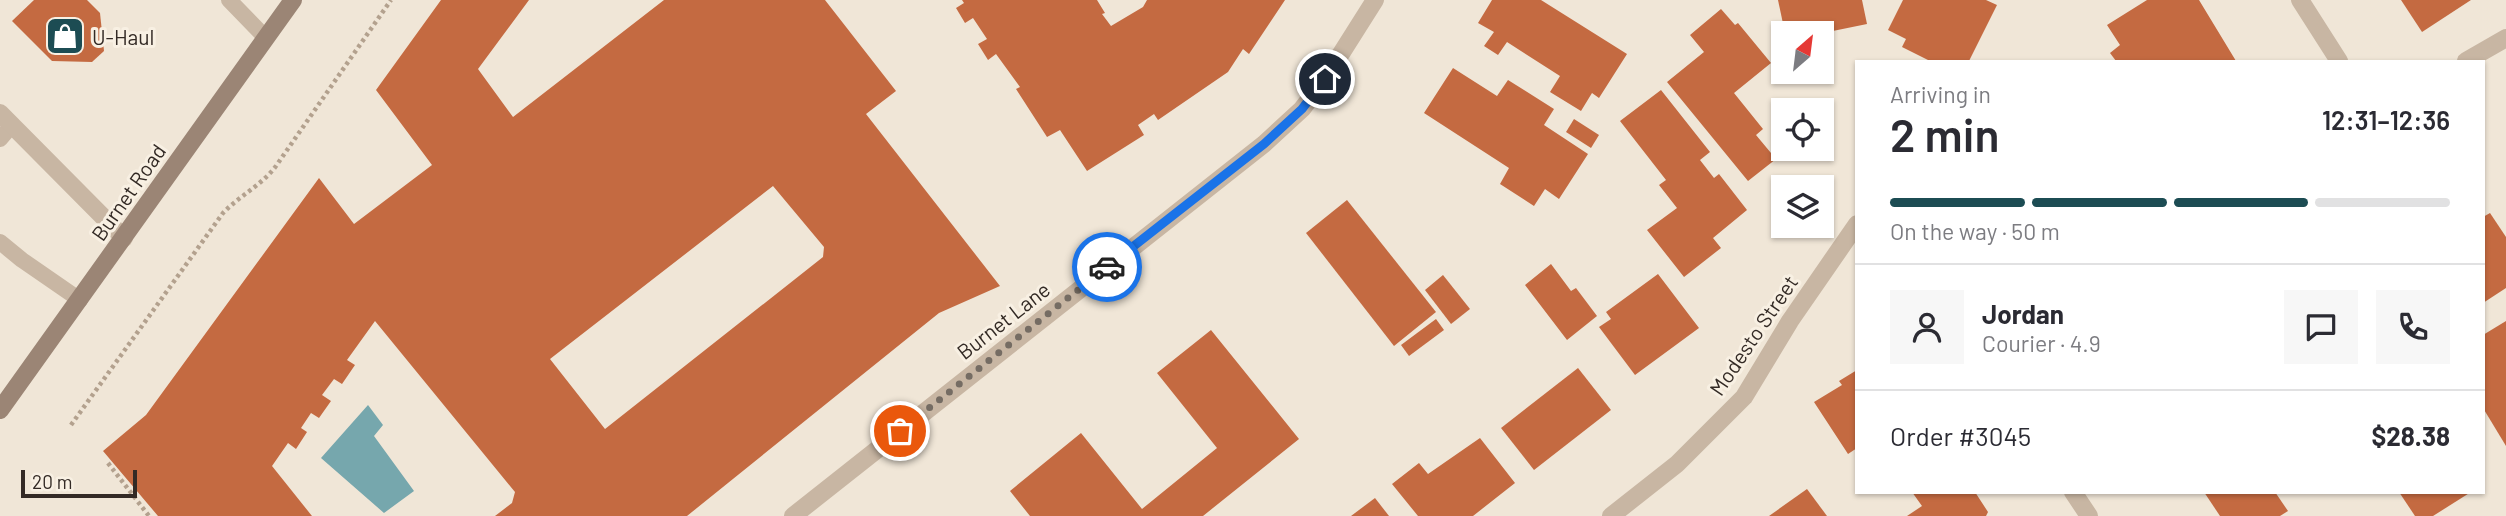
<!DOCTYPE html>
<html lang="en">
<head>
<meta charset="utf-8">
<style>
	:root { --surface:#fff; --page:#f7f7f7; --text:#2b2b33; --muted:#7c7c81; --line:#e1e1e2; --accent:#1c4c53 }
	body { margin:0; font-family:Barlow,sans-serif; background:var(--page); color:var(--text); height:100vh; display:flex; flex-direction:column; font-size:26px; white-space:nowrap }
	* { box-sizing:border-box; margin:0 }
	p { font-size:23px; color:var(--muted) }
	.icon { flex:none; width:38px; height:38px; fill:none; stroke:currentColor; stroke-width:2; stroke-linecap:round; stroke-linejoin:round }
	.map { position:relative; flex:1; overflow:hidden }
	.drawer { position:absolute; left:1855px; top:60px; width:630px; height:434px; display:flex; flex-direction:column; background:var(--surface); border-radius:0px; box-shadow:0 2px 5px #0004 }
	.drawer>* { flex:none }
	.needle { width:46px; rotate:28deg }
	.fabs { position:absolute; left:1771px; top:21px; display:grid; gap:14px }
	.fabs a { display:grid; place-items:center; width:63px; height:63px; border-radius:0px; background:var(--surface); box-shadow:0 2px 5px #0004; font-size:35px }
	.scale { position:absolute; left:21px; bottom:18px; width:116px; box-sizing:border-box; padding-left:7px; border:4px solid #332a25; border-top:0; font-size:19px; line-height:24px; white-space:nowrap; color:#332a25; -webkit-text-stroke:5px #f8f0e3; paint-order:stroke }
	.pin { position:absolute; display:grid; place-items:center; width:60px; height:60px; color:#fff; margin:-30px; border:4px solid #fff; border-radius:50%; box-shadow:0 2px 7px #0007 }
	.courier { position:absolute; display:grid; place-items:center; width:70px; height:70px; margin:-35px; border:5px solid #1a73e8; border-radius:50%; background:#fff; color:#222; box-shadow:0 2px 9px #0007 }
	.headline em { font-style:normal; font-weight:600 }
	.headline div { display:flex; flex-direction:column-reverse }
	.headline { display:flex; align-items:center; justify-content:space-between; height:119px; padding:0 35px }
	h1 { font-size:46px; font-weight:600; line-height:52px }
	.bar { display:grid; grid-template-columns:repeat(4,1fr); gap:10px 7px; align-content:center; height:84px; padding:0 35px }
	.bar i { height:9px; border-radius:5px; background:var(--line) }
	.bar .selected { background:var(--accent) }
	.bar p { grid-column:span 4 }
	.line { display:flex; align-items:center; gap:18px; padding:0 35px; border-top:2px solid var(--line) }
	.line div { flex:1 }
	.round { display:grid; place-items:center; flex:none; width:74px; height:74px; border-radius:0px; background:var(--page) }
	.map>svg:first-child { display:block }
	.water { fill:#76a7ad }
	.building { fill:#c46a41; fill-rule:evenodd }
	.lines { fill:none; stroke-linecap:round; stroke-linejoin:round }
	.path { stroke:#b3a18e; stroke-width:4.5; stroke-dasharray:3.5 3.5; stroke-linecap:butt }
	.lane { stroke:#c8b6a3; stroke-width:16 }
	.street { stroke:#c8b6a3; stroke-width:18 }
	.secondary { stroke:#9b8575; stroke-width:18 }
	.done { stroke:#756c63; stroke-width:7; stroke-dasharray:0 12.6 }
	.route { stroke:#1a73e8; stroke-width:9 }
	.labels { text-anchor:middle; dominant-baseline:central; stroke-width:6; stroke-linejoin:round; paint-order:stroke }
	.poi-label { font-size:21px; fill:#332a25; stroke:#f8f0e3; text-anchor:start }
	.street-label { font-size:21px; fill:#332a25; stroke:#f8f0e3 }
</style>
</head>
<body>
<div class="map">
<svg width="2506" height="516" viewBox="0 0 2506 516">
	<rect width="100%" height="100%" fill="#f0e6d7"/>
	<path class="water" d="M368,405L383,425L374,436L414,491L384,513L321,458Z"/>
	<g class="building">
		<path d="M34,0H87L100,13L104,51L92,62L52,61L12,21Z"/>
		<path d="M441,0H529L478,69L513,117L664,0H825L896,91L866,114L1000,286L939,313L687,516H495L512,503L515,492L375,321L347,360L355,365L342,384L334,379L322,395L331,401L319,418L311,413L301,428L307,432L296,449L288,443L272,466L312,516H158L103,451L146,415L319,178L354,224L432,165L376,90ZM773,186L824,247L823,257L605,429L550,359Z"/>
		<path d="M962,0H1097L1105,13L1102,14L1111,26L1143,7L1147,0H1285L1249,54L1243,49L1228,72L1158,120L1154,114L1138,125L1144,135L1087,171L1060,130L1047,137L1016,89L1020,87L996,54L988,60L978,44L987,39L973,18L965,23L956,8L964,3Z"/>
		<path d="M1492,0H1541L1627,54L1599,98L1592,93L1581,111L1550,92L1560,76L1507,42L1498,55L1484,46L1494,32L1478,23Z"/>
		<path d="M1778,0H1862L1867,24L1823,33H1785Z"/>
		<path d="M1903,0H1986L1997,5L1969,61H1930L1902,47L1906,39L1888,30Z"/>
		<path d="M2147,0H2199L2236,61H2116L2110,53L2120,45L2107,25Z"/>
		<path d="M2401,0H2471L2422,32Z"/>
		<path d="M1721,9L1735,25L1738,23L1771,63L1734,93L1763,129L1756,135L1776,159L1748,181L1667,82L1704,52L1690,35Z"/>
		<path d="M1453,68L1497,96L1508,80L1554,109L1544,125L1588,154L1559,199L1545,189L1534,206L1500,184L1509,168L1424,113Z"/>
		<path d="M1661,90L1710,152L1700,160L1714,178L1719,174L1747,210L1713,238L1721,248L1684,277L1647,230L1677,208L1659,185L1666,180L1620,121Z"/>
		<path d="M1574,119L1599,135L1591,148L1566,132Z"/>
		<path d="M1347,200L1436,312L1394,346L1306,233Z"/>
		<path d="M2490,213L2506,237V288L2483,303V217Z"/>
		<path d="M1551,264L1571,291L1576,288L1597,316L1567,340L1525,285Z"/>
		<path d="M1658,274L1699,328L1635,375L1599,327L1611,319L1606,312Z"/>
		<path d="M1443,275L1470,309L1451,324L1425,290Z"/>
		<path d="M1436,319L1444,330L1409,356L1401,345Z"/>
		<path d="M2506,321V446L2483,408V335Z"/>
		<path d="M1211,330L1299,439L1203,516H1030L1010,491L1081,433L1142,509L1217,448L1157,373Z"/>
		<path d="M1578,368L1611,410L1534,470L1501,428Z"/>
		<path d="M1857,370V448L1848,454L1814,402L1842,385L1839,381Z"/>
		<path d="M1480,438L1515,483L1473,516H1418L1392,484L1419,463L1428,474Z"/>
		<path d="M1807,489L1827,516H1769Z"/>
		<path d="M1912,492H1975L1988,512L1986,516H1907L1922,506Z"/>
		<path d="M2204,492H2275L2288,511L2280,516H2220Z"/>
		<path d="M2399,492H2471L2433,516H2415Z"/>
		<path d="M1375,498L1389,516H1351Z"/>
	</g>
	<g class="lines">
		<g class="path">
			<path d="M71,425L223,213C239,196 262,185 276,166L391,0"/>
			<path d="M108,463L149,516"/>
		</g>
		<g class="lane">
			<path d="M229,0L266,38"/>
			<path d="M0,139L12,125"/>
			<path d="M0,242L22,260L80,300"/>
		</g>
		<g class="street">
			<path d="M2300,0L2339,61"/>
			<path d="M2466,61L2506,38"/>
			<path d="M0,113L124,238"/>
			<path d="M2073,492L2089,516"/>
			<path d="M793,516L1264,144L1302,109L1325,79L1375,0"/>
			<path d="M1611,516L1677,464L1744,397L1790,321L1857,224"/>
		</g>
		<path class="secondary" d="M0,410L293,0"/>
	</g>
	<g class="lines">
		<path class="done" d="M900,431L1107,267"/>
		<path class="route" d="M1107,267L1264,144L1302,109L1325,79"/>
	</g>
	<defs>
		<symbol id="shop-square" viewBox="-11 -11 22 22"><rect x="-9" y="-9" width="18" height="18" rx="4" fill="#1c4c53" stroke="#f8f0e3"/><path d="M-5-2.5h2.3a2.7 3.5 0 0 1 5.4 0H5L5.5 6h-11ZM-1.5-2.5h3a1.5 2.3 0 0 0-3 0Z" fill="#fff"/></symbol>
	</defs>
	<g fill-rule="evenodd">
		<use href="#shop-square" x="43" y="14" width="44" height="44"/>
	</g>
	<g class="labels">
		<g class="poi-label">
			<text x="92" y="36">U-Haul</text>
		</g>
		<g class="street-label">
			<text transform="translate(128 192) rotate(-55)">Burnet Road</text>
			<text transform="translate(1003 320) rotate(-38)">Burnet Lane</text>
			<text transform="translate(1753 335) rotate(-56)">Modesto Street</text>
		</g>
	</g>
</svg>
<div class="fabs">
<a><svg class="needle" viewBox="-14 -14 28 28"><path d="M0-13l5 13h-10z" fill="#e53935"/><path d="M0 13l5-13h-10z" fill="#7c7c81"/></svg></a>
<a><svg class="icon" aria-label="locate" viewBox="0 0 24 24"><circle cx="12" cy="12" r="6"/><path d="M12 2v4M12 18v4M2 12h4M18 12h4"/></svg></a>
<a><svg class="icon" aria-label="layers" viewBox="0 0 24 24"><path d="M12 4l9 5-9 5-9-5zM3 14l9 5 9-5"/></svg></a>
</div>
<div class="scale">20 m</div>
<div class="pin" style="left:900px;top:431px;background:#ea580c"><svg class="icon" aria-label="bag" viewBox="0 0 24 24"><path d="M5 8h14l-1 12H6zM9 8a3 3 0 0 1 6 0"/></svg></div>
<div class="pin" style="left:1325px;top:79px;background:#1f2937"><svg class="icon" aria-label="home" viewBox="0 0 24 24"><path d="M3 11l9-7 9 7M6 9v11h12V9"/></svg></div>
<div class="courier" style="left:1107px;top:267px"><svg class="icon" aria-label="car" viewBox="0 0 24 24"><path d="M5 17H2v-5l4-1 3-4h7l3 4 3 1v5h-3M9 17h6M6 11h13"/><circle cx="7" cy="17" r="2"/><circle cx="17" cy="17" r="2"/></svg></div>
<section class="drawer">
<div class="headline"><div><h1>2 min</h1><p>Arriving in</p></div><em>12:31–12:36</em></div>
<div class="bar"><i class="selected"></i><i class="selected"></i><i class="selected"></i><i></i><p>On the way · 50 m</p></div>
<div class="line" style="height:126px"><a class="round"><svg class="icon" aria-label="person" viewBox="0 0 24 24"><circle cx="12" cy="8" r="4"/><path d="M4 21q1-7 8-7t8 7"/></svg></a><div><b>Jordan</b><p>Courier · 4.9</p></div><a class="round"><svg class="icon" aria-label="chat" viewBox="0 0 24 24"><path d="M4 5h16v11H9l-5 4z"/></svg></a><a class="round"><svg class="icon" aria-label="phone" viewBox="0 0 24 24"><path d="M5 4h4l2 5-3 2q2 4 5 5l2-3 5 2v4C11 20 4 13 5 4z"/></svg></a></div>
<div class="line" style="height:91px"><div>Order #3045</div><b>$28.38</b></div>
</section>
</div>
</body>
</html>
